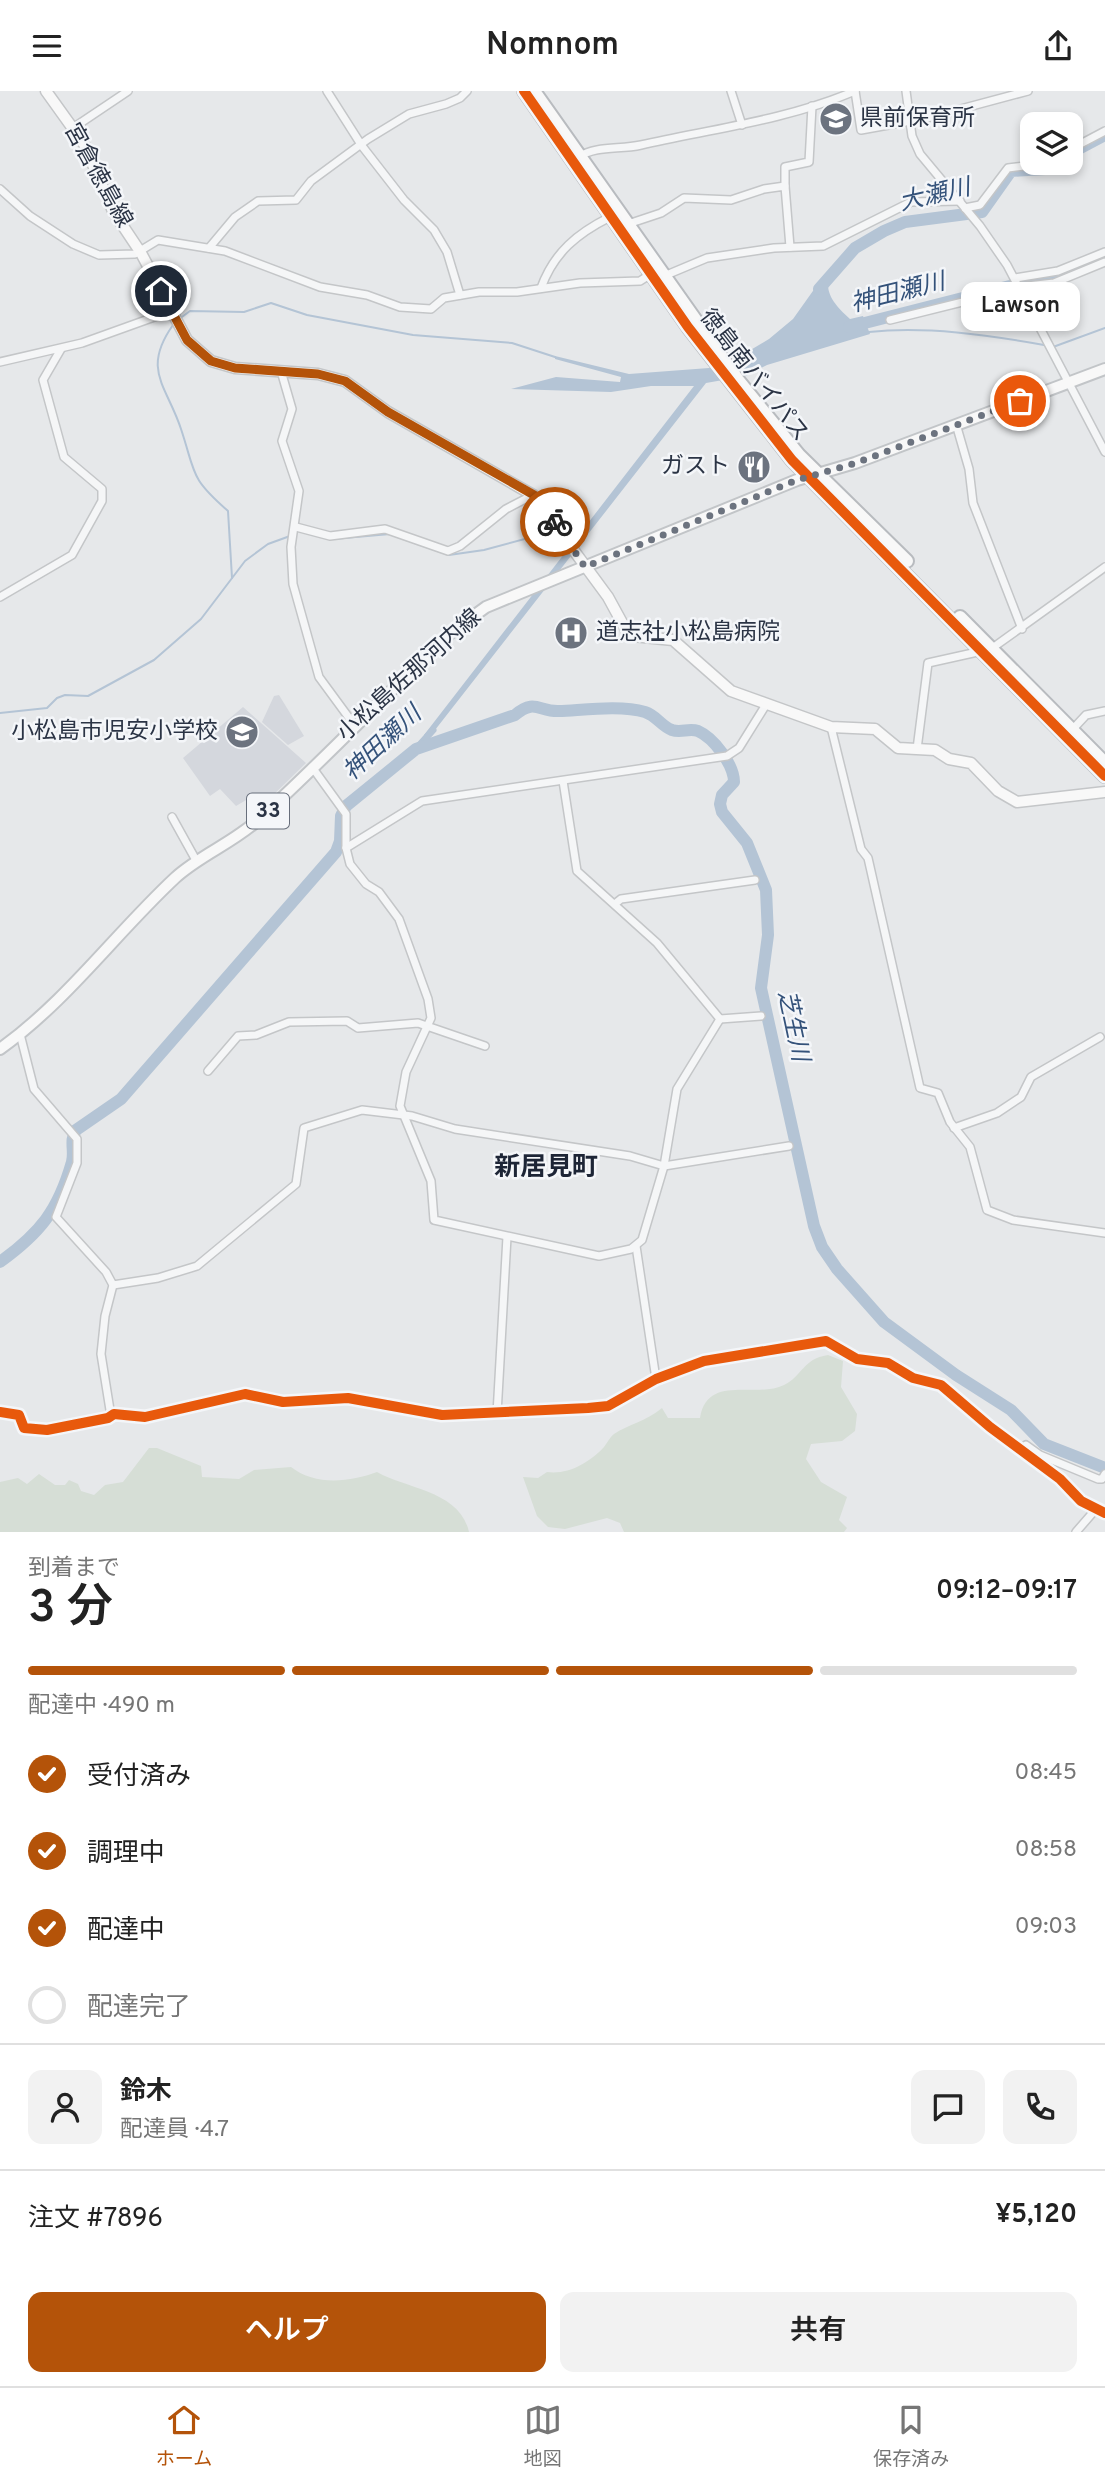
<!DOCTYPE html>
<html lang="ja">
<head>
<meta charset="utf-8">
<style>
	:root { --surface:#fff; --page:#f2f2f2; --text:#222; --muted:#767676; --line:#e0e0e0; --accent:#b45309 }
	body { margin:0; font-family:Overpass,"Noto Sans JP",sans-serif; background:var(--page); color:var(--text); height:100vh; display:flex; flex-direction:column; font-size:26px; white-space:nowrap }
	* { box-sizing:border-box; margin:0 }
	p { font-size:23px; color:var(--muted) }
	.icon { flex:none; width:38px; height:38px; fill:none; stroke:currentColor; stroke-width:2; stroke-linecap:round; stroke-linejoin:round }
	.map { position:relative; height:1441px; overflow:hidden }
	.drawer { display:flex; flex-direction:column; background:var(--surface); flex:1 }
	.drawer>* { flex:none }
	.tools { position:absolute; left:1020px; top:21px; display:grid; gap:14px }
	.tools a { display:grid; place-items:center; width:63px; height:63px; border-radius:14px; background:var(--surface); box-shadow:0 4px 10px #0003; font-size:35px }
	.pin { position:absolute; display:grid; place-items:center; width:60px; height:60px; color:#fff; margin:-30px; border:4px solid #fff; border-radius:50%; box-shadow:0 2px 7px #0007 }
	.courier { position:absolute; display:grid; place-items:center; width:70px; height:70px; margin:-35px; border:5px solid #b45309; border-radius:50%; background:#fff; color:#222; box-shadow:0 2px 9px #0007 }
	.bubble { position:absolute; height:49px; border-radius:14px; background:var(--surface); box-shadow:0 4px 10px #0003; font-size:23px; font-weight:600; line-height:49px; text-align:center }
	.summary em { font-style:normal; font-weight:600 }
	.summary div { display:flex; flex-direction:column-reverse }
	.summary { display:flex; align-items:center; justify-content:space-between; height:119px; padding:0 28px }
	h1 { font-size:46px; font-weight:600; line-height:52px }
	.bar { display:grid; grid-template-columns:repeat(4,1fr); gap:10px 7px; align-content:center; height:84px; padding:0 28px }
	.bar i { height:9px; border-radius:5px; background:var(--line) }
	.bar .selected { background:var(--accent) }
	.bar p { grid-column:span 4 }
	.line { display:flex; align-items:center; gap:18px; padding:0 28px; border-top:2px solid var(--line) }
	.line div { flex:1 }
	.round { display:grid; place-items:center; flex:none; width:74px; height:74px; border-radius:14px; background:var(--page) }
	ol { padding:0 28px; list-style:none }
	li { display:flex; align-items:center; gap:21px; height:77px }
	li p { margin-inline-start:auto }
	li .icon { padding:7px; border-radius:50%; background:var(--accent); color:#fff; stroke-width:4 }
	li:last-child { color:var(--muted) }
	li i { width:38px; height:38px; border:4px solid var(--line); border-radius:50% }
	.cta { display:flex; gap:14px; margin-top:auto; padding:14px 28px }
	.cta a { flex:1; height:80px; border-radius:14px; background:var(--accent); color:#fff; font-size:28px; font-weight:600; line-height:80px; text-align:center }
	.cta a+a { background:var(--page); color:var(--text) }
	header { display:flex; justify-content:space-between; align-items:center; height:91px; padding:0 28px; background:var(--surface); font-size:32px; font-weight:600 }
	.menu { display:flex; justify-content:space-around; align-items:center; height:98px; border-top:2px solid var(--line); background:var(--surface); font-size:19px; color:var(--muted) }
	.menu a { display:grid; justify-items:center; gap:4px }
	.menu .selected { color:var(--accent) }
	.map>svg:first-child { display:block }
	.built { fill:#d4d7dd }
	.green { fill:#d6ded6 }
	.water { fill:#b4c4d5 }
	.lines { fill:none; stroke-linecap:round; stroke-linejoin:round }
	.stream { stroke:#b4c4d5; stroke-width:2 }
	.canal { stroke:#b4c4d5; stroke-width:7 }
	.river { stroke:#b4c4d5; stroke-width:12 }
	.street-tunnel { stroke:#c1c4c9; stroke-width:7; stroke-dasharray:7 3.5; stroke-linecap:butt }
	.street-casing { stroke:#c4c6c8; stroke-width:10 }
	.secondary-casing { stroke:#c4c6c8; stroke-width:13 }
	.primary-casing { stroke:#c2c5c8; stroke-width:14 }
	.highway-casing { stroke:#b8bbbf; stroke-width:16 }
	.street { stroke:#f5f6f7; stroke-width:7 }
	.secondary { stroke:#f8f8f8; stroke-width:10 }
	.primary { stroke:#f8f8f8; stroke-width:10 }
	.highway { stroke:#f8f8f8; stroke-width:12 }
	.cycleway-casing { stroke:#f4f6f9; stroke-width:15 }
	.cycleway { stroke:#e8590c; stroke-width:10 }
	.done { stroke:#6c737f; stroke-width:7; stroke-dasharray:0 12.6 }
	.route { stroke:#b45309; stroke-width:9 }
	.labels { text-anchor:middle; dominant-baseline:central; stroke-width:5; stroke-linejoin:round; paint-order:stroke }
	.shield { fill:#f4f6f9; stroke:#676e7b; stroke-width:2 }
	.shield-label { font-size:21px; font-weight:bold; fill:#2b3445 }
	.poi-label { font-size:23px; fill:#2b3445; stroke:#f4f6f9; text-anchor:start }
	.street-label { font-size:23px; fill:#2b3445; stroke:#f4f6f9 }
	.water-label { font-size:24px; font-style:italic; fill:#34527a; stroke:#f4f6f9 }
	.quarter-label { font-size:26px; font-weight:bold; fill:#1d2536; stroke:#f4f6f9 }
</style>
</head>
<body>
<header><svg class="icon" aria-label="menu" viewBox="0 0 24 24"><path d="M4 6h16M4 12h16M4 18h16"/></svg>Nomnom<svg class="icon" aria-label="share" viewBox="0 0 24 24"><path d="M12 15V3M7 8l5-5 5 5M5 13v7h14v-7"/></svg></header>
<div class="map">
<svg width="1105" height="1441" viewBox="0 0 1105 1441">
	<rect width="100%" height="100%" fill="#e6e8ea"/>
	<g class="built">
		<path d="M279,604L304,645L288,654L262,631L274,605Z"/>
		<path d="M243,616L306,672L263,714L253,705L236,715L220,698L210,705L183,667Z"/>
	</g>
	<g class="green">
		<path d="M828,1264L843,1270L841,1296L857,1323L855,1340L842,1350L811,1353L806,1368L821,1391L847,1406L839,1429L847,1437L844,1441H624L620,1432L607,1427L565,1438L548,1436L537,1425L523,1386L538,1387L547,1381C568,1384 589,1372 604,1356C607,1352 610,1346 614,1343C629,1333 645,1331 662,1317L668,1327H700C707,1282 757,1308 784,1294C803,1285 802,1268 828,1264Z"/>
		<path d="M149,1357H157L201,1375L202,1386L239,1388L254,1379L291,1376C315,1395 350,1391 377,1381C407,1398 460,1400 469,1441H0V1391L18,1387L27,1393L39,1383L55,1394H65L69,1389L78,1393L81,1400L94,1404L105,1394L123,1391Z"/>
	</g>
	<path class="water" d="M825,183L829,187C824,204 839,218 850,228L863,225L870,243L767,274L746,285L706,292L428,648L424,644L694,295H651L611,301L511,298L556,286L620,291L621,286L555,268V265L629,283L709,277L732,270L769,248L793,228Z"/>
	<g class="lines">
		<g class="stream">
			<path d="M182,226L190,220L244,221L271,212L307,224L413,244L512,252L555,266"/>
			<path d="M173,234C141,279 167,295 181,338C196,383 189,386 228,420L232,487"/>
			<path d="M869,241C926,235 988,244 1044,254"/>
			<path d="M1053,256L1105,237"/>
			<path d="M395,445L449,464L484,459L554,440"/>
			<path d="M333,448L390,443"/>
			<path d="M0,622L47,617L57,607L65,604L88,605L154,569L201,528L245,470L268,453L290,445"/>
		</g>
		<path class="canal" d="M416,658L433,639"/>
		<g class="river">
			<path d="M1071,62L1105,44"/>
			<path d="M819,198L855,157L884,140L905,131L982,121L1011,80L1045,78L1056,72"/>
			<path d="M849,236L1022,192L1049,189L1105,167"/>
			<path d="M0,1171C40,1142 58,1120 72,1071C75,1059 69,1050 76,1039L121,1008L336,761L340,750L341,725L346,715L416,658L515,624C535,607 539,621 559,620C584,619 621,614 645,621C657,625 661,635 672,639C681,642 689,637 698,640C714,647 734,674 734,691L722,704L720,713L722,721L747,752L766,799L768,844L761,897L814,1135L822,1156L837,1178L884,1231L956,1284L1011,1319L1044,1353L1105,1377"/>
		</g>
		<path class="street-tunnel" d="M74,1334L108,1327"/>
		<defs>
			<g id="street">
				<path d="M327,0L362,55L404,109L434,139L447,161L460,204"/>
				<path d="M731,0L742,34"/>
				<path d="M855,0L861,39L927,27L1028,0"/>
				<path d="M906,0L912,45L920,63L980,135L1007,174L1105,361"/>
				<path d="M73,37L128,0"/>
				<path d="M1071,58L1105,40"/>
				<path d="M578,66C598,54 619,59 641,54C712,38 787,29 855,0"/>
				<path d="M785,95V76L809,71L812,15"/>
				<path d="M0,98L30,125L73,153L99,164L135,163L158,149L225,160L320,196L367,204L400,216L431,218L444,207L479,201H517L580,192L640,190L651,183"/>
				<path d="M965,117L980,114L1008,77L1049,72"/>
				<path d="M625,134L661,122L684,107L731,109L764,98L785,95L790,156"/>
				<path d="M209,157L235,126L258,110L296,109L311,90L368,48L409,23L446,13L460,7L467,0"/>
				<path d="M664,185L707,167L774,157L823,155L911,111L960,110"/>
				<path d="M1015,187L1058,180L1105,161"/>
				<path d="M541,197C554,161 578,142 610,126"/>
				<path d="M890,229L1027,195L1054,192L1105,171"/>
				<path d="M0,271L82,252L171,220"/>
				<path d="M281,280L292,318L282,350L299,400L291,456L293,493L319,586L355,635"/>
				<path d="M956,333L969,378L973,412L1022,538"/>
				<path d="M296,436L330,445L385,438L448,460L460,455L506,418L533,404"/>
				<path d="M0,506L72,464L102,410V398L64,366L43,289L61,258"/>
				<path d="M831,636L861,758L868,767L920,997L938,1002L950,1031L970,1056L987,1119L1013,1129L1105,1142"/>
				<path d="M1072,639L1086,624L1105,620"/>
				<path d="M917,658L928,572L991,558L1105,476"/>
				<path d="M312,676L346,723V757L350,773L366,793L379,801L399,828L428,908L431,927L406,981L400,1015L431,1090L434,1129L599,1165L631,1158L642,1149L664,1075L677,998L720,928"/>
				<path d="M563,690L577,780L657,852L720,928"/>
				<path d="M172,726L197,771"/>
				<path d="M346,757L422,710L727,665L739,657L767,612"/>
				<path d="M616,812L621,808L755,789"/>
				<path d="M720,928L761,925"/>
				<path d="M20,943L34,998L77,1048V1072L56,1126L106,1181L113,1194L105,1225L101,1263L110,1319L114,1323"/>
				<path d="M208,980L238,945L256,944L289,931L347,930L358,937L418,932L485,955"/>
				<path d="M954,1037L997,1022L1021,1006L1031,986L1100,946"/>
				<path d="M636,1155L656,1288"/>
				<path d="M113,1194L158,1187L197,1175L296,1093L304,1037L362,1019L412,1025L455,1038L630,1065L664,1075L789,1055"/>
				<path d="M0,1321L19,1324L27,1339H47L74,1334"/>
				<path d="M497,1323L507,1146"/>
				<path d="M108,1327L114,1323L145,1326L245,1303L283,1311L348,1307L442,1324L588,1317L608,1315L656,1288L704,1270L826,1250L857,1268L888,1272L913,1287L941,1294L990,1336L1060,1388L1081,1410L1105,1422"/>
				<path d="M1021,1358L1026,1354L1040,1364L1098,1388H1102L1105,1383"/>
				<path d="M1076,1441L1096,1418"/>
			</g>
			<path id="secondary" d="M46,0L84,53L113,120L141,162L187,249L211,270L235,277L318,283L345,290L388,321L533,404L608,506L626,539L633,545L673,549L731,600L831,636L875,638L898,657L935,659L949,668L971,672L998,700L1017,711L1105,701"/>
			<path id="primary" d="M0,958C67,910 115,843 175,787C200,764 233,752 258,729C325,668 387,602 453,540L486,516L797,389L855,372L1105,278"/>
			<g id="highway">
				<path d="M524,0L688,236L792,369L1105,685"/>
				<path d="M534,0L738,289L799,364L907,470"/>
				<path d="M960,526L1105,672"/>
			</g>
		</defs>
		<use href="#street" class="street-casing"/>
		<use href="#secondary" class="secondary-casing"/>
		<use href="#primary" class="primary-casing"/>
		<use href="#highway" class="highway-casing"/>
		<use href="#street" class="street"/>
		<use href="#secondary" class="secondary"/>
		<use href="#primary" class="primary"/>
		<use href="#highway" class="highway"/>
		<defs>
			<g id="cycleway">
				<path d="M524,0L688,236L792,369L1105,685"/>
				<path d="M0,1321L19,1324L24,1337L47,1339L108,1327L114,1323L145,1326L245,1303L283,1311L348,1307L442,1324L588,1317L608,1315L656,1288L704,1270L826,1250L857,1268L888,1272L913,1287L941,1294L990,1336L1060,1388L1081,1410L1105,1422"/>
			</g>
		</defs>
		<use href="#cycleway" class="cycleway-casing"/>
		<use href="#cycleway" class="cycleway"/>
	</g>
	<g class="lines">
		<path class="done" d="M555,431L585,476L797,389L856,372L1020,310"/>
		<path class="route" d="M161,200L187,249L211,270L235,277L318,283L345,290L388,321L534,404L555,431"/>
	</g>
	<defs>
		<symbol id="school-disc" viewBox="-11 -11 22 22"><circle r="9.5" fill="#6c737f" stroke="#f4f6f9"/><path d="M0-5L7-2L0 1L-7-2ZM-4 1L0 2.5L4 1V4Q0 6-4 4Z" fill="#fff"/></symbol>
		<symbol id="restaurant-disc" viewBox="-11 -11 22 22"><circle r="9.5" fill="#6c737f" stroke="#f4f6f9"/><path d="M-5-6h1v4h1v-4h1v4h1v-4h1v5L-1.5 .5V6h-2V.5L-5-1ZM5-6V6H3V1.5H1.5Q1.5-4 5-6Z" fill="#fff"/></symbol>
		<symbol id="hospital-disc" viewBox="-11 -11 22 22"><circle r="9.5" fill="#6c737f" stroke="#f4f6f9"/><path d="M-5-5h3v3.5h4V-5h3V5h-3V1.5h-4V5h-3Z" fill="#fff"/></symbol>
	</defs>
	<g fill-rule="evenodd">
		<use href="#school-disc" x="817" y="9" width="38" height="38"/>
		<use href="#restaurant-disc" x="735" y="357" width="38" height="38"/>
		<use href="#hospital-disc" x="552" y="523" width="38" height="38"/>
		<use href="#school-disc" x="223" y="622" width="38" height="38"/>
	</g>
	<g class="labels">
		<rect class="shield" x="247" y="702.5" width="42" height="35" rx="5"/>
		<g class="shield-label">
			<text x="268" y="720">33</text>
		</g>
		<g class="poi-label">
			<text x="860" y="28">県前保育所</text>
			<text x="730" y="376" text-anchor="end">ガスト</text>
			<text x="596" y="542">道志社小松島病院</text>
			<text x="218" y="641" text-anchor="end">小松島市児安小学校</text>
		</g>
		<g class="street-label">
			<text transform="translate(97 85) rotate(61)">宮倉徳島線</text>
			<text transform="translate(753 285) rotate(52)">徳島南バイパス</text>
			<text transform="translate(410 585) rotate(-42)">小松島佐那河内線</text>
		</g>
		<g class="water-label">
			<text transform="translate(935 105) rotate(-13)">大瀬川</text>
			<text transform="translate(898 203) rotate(-14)">神田瀬川</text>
			<text transform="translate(383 653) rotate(-43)">神田瀬川</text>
			<text transform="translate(792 935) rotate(78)">芝生川</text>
		</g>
		<g class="quarter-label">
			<text x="546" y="1077">新居見町</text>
		</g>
	</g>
</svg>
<div class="tools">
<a><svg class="icon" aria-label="layers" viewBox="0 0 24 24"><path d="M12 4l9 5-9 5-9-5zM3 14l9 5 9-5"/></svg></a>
</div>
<div class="pin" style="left:1020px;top:310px;background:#ea580c"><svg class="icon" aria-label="bag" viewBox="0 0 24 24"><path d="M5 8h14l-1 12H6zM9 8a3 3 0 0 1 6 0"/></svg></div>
<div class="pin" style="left:161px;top:200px;background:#1f2937"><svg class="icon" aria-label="home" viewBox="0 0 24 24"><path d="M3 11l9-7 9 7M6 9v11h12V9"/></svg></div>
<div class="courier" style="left:555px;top:431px"><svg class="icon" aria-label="bike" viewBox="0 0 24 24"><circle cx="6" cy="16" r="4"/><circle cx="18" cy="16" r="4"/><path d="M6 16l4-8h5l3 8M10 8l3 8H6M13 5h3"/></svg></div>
<div class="bubble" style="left:961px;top:191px;width:119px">Lawson</div>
</div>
<section class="drawer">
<div class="summary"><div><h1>3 分</h1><p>到着まで</p></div><em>09:12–09:17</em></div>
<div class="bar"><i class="selected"></i><i class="selected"></i><i class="selected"></i><i></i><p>配達中 · 490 m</p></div>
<ol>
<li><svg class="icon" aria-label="check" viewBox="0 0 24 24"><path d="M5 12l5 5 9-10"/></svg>受付済み<p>08:45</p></li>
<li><svg class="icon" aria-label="check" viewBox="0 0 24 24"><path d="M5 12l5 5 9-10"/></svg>調理中<p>08:58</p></li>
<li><svg class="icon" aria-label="check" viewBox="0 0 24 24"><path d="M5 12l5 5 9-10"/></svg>配達中<p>09:03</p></li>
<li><i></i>配達完了</li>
</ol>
<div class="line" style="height:126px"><a class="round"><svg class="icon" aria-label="person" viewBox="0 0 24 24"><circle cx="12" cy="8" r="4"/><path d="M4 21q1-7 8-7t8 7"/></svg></a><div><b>鈴木</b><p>配達員 · 4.7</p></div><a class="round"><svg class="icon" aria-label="chat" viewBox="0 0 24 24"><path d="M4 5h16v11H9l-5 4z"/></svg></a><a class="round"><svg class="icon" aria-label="phone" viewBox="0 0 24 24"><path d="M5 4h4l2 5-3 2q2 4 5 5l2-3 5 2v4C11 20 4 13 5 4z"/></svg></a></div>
<div class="line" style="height:91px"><div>注文 #7896</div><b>¥5,120</b></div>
<div class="cta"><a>ヘルプ</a><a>共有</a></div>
</section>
<nav class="menu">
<a class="selected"><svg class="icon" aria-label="home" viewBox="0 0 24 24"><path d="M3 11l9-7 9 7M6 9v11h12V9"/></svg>ホーム</a>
<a><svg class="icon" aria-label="map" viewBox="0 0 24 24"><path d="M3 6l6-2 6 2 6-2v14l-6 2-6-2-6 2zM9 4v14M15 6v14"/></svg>地図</a>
<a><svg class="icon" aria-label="saved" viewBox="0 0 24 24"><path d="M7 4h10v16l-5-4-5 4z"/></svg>保存済み</a>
</nav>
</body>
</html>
